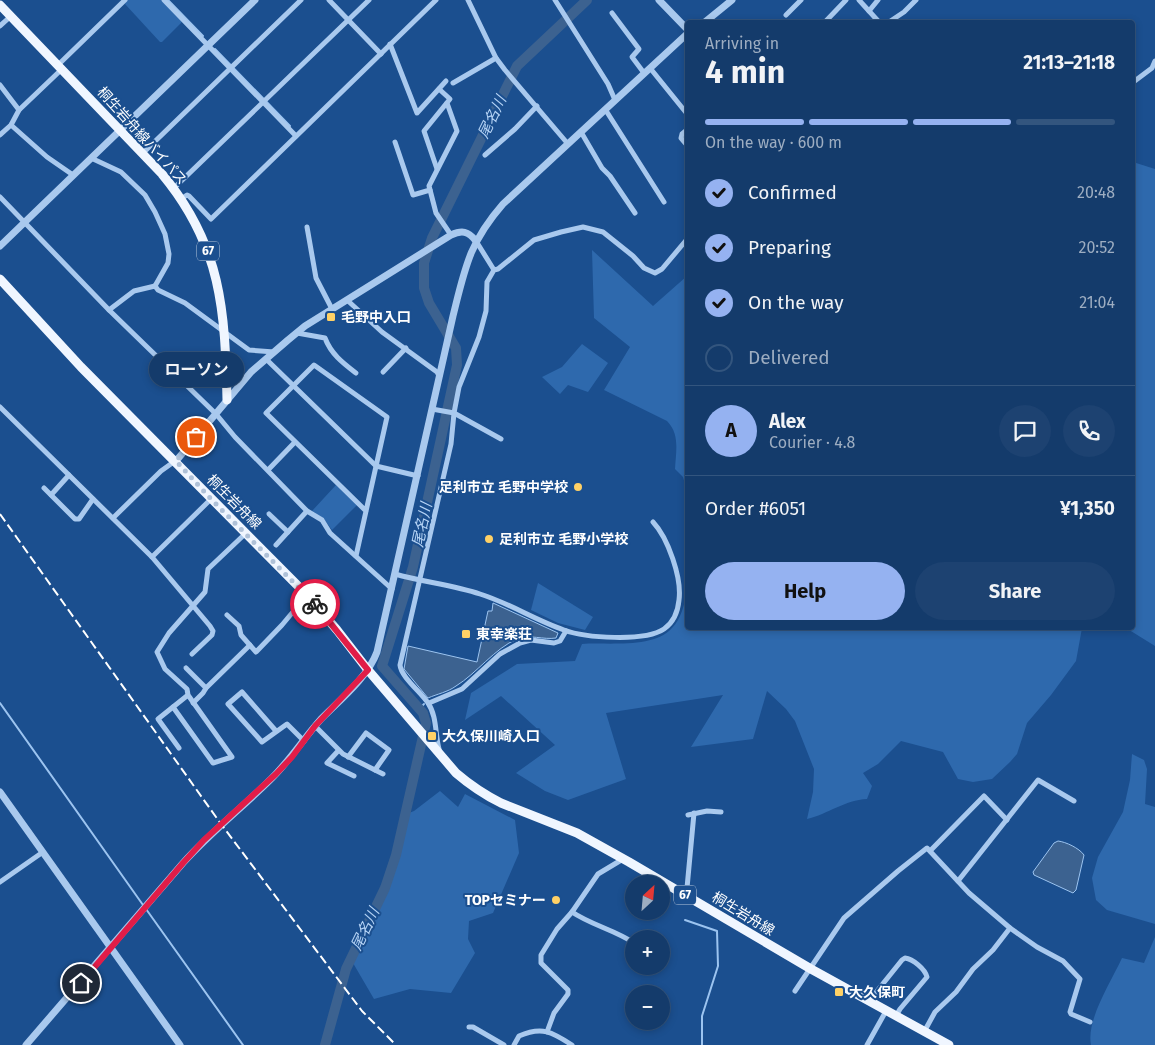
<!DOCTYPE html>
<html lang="en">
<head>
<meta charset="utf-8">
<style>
	:root { --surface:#143b6b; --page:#1d4271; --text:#f1f3f6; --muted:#9dadc1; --line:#33557e; --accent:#95b2f1 }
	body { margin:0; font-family:"Fira Sans","Noto Sans JP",sans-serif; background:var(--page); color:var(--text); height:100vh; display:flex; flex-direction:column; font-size:19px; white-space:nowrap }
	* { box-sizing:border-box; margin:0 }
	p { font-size:16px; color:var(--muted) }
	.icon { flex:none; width:28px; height:28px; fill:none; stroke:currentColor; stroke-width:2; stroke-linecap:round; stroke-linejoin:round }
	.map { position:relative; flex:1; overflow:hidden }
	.panel { position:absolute; left:685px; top:20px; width:450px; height:610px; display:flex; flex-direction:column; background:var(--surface); border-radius:5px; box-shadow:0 2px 8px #0003,0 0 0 1px var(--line) }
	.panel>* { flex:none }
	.needle { width:32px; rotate:26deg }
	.controls { position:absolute; left:625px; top:875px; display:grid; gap:10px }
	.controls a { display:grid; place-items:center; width:45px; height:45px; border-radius:50%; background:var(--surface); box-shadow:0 2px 8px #0003,0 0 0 1px var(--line); font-size:25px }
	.pin { position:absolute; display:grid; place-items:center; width:42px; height:42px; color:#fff; margin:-21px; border:2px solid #fff; border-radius:50%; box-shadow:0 1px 5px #0007 }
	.courier { position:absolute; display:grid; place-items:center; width:50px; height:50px; margin:-25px; border:4px solid #e11d48; border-radius:50%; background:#fff; color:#222; box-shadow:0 1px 6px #0007 }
	.bubble { position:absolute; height:35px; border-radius:18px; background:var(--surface); box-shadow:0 2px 8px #0003,0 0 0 1px var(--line); font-size:16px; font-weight:700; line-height:35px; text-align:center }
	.head em { font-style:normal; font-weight:700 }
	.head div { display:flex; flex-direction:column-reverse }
	.head { display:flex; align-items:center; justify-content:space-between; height:85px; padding:0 20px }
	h1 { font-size:32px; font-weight:700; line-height:38px }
	.bar { display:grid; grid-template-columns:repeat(4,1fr); gap:8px 5px; align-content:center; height:60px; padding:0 20px }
	.bar i { height:6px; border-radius:4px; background:var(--line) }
	.bar .selected { background:var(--accent) }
	.bar p { grid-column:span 4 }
	.line { display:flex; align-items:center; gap:12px; padding:0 20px; border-top:1px solid var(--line) }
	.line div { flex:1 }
	.round { display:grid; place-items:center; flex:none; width:52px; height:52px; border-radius:26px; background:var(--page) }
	ol { padding:0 20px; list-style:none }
	li { display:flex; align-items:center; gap:15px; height:55px }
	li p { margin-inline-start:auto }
	li .icon { padding:5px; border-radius:50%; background:var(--accent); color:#111; stroke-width:4 }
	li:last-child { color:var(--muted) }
	li i { width:28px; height:28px; border:2px solid var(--line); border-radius:50% }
	.action { display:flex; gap:10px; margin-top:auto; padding:10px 20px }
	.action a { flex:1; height:58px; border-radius:30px; background:var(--accent); color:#111; font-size:20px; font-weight:700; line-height:58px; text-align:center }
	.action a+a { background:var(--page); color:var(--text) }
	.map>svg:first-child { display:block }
	.green { fill:#2e69ad }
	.water { fill:#3c6290; stroke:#9cc4f0 }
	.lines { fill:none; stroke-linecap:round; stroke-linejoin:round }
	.stream { stroke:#9cc4f0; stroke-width:2 }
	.river { stroke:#3c6290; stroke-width:10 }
	.minor { stroke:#a9c9ee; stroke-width:5 }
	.tertiary { stroke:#a9c9ee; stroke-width:7 }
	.primary { stroke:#f0f6ff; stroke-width:9 }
	.rail { stroke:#fff; stroke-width:2; stroke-dasharray:9 4; stroke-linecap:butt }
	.done { stroke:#afc1d8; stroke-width:5; stroke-dasharray:0 9 }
	.route { stroke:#e11d48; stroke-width:6 }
	.poi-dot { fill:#ffd166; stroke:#1b4f8f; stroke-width:2 }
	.labels { text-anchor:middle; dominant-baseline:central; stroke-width:4; stroke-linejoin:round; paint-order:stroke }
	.shield { fill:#1b4f8f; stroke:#bbcadd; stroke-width:1 }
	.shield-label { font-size:12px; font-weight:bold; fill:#fff }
	.street-label { font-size:14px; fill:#fff; stroke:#1b4f8f }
	.poi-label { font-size:14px; font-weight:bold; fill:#fff; stroke:#1b4f8f; text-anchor:start }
	.water-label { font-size:15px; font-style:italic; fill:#b5d3f5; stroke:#1b4f8f }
</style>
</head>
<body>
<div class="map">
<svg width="1155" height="1045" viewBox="0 0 1155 1045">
	<rect width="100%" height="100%" fill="#1b4f8f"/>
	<g class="green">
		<path d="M127,0H161L182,21L181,23L162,42H160L125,4Z"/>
		<path d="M1133,162L1155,169V646L1126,628H1132Z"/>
		<path d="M592,250L653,306L687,276V491L683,477L675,469C676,451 680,434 667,421L604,390L630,347L594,318Z"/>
		<path d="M582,344L608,363L588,392L568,385L560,394L542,377L562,367Z"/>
		<path d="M336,485L357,505L332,530L324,519L312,511Z"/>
		<path d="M538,583L593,617L585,630L558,623L531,610Z"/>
		<path d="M687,593L688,628H1082L1076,661L1051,695L1027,723L1017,754L1010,762L992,779L973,782L958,779L943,752L901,741L878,764L863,773L872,786L867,799C845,800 828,814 807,819L813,792L814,769L795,721L786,709L767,691L753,739L691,747L723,695L606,713L626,779L568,800L545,791L516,773L555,745L501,696L465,720L471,693L517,664L575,661L582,644C607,642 654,649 672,628C681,619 684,605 687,593Z"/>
		<path d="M1132,754L1144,760L1147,769L1145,804L1155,807V924L1107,910L1096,900L1092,878L1098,857L1123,812L1130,780Z"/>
		<path d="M440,791L458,807L465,794L515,820L519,853L493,913L469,921L468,939L475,953L451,993L410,989L374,999L353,963L392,875L409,813L414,811Z"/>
		<path d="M1155,937V1045H1091C1086,1020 1111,982 1122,958L1144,963Z"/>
	</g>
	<g class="water">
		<path d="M493,603L558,633L556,638C543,640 530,634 517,639C495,648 476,674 456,686C448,692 437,694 428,698L404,669L408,646L477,662L488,611H492Z"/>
		<path d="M1058,841C1066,842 1079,848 1084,855L1076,890L1073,893L1034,875L1033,872L1054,843Z"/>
	</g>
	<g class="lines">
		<g class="stream">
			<path d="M168,0L203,36"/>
			<path d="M215,49L290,126"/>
			<path d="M0,703L143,905"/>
			<path d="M419,709L424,704"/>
			<path d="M146,909L243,1045"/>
			<path d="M685,920L717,931L718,966L702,1016V1045"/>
		</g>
		<path class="river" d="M325,1045L346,969L385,888L396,855L426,723L423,713L382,666L413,567L457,365L456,348L429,303L424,288V263L432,238L517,66L587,0"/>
		<g class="minor">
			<path d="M164,0L296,136"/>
			<path d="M329,0L381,54"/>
			<path d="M468,0L496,58L505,70L568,144"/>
			<path d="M555,0L608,84L615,100"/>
			<path d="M859,0L879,22"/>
			<path d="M869,11L878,0"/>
			<path d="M612,13L639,49L632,57L644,73"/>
			<path d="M786,15L801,0"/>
			<path d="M825,22L846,0"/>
			<path d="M889,22L904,12L916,0"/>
			<path d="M0,26L11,16"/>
			<path d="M390,44L417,113L446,81"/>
			<path d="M58,65L125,0"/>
			<path d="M650,68L688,115"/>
			<path d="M453,83L496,58"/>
			<path d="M1132,83L1152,68L1155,61"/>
			<path d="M0,85L19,110"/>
			<path d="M447,103L457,131L429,186L436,213L451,235"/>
			<path d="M605,109L664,202"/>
			<path d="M11,125L47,157L73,175"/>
			<path d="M581,132L602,168L610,176L635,213"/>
			<path d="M0,135L11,125L19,110L62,69"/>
			<path d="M395,142L413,195L430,190"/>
			<path d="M687,145L681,138L682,134L688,129"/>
			<path d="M143,153L301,0"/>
			<path d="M485,155L515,129L537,106"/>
			<path d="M91,158L121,172L145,195L155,212L165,234L169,254L168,263L155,286"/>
			<path d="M437,169L424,131L450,99L439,89"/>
			<path d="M174,188L369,0"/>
			<path d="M0,197L109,310L216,414L235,437L307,511L322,520L330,533L392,589"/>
			<path d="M181,199L187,195L189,196L211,219L436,0"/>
			<path d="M307,227L316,278L332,309"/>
			<path d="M476,241L494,270"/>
			<path d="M155,286L158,290L185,303L249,350L274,352"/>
			<path d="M347,300L382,332L437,372L439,376"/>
			<path d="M109,310L134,291L155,286"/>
			<path d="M297,333L325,338C331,354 343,363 356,373"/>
			<path d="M266,359L376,466L418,476"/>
			<path d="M383,372L406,348"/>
			<path d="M0,407L152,557L210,626L213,631L212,635L192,654"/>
			<path d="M432,409L454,413L501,439"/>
			<path d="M268,470L295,442"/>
			<path d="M44,488L75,519H79L93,499"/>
			<path d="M51,495L69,475"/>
			<path d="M269,514L288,532"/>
			<path d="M113,518L161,471L175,461"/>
			<path d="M276,545L307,511"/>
			<path d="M356,556L387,417L314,365L266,413L366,511"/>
			<path d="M152,557L211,499"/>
			<path d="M395,574C423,582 453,585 480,594C509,603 535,620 564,630C585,638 645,642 664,629C674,622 678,611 679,600C682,578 668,538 653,522"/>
			<path d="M227,615L239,626L241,635L256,652L282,625L307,595"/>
			<path d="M186,668L206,688"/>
			<path d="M188,695L173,707L213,763L232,757L188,695L187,689L165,669L157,652L169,633L205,592L208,569L246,533"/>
			<path d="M193,703L203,693L206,688L250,645"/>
			<path d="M429,703L462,689L500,654L520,643L531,640L554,643L560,641L566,631"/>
			<path d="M173,707L158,719L179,748"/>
			<path d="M315,726L343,754L383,774"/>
			<path d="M276,731L242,692L228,704L262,742L287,724L304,741"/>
			<path d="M439,749C435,734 437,716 428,703C421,692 401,677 400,665L451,444L454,413L459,387L479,337L486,311L487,282L494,270L498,269L534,240L561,232L583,227L603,232L633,256L644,268L655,273L662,269L688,238"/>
			<path d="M338,751L327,763L354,776"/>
			<path d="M348,757L366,733L389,750L375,770"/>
			<path d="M688,815L707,811L721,812"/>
			<path d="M930,851L984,796L1007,820"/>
			<path d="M958,881L1038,780L1074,801"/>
			<path d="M0,882L43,852"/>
			<path d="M684,894L687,888L694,813"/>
			<path d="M572,912C591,925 615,930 634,943"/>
			<path d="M795,991L844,918L898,871L927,848L969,893L1010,928L1037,947L1063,961L1080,979L1070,1012L1071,1014L1090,1022"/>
			<path d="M869,1001L902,960L905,958C913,959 925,969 927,977L900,1009L896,1016"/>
			<path d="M469,1027H473L504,1045"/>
			<path d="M547,1032L554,1013L568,994V990L541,963V955L557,929L572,912L598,874L623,859"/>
			<path d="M924,1032L935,1012L956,992L973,969L993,950L1010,928"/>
			<path d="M514,1045L519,1036C542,1026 552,1032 572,1045"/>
			<path d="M867,1045L886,1011"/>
		</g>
		<g class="tertiary">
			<path d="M659,0L688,30"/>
			<path d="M705,22L732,0"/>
			<path d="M0,246L255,0"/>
			<path d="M176,461L251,372L288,340L305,326L451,235C462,230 468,231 476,241"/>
			<path d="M0,792L180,1045"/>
			<path d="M26,1045L183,863C211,832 243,807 272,778C290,760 304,738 321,719C340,700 368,677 377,652L453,316C465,268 469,243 503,204L688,33"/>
		</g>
		<g class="primary">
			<path d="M0,5L162,174C222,246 225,311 227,400"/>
			<path d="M0,279L81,367L307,595L337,630L368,670L456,773C470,785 485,795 501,803L577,833L629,862L811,969L949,1045"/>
		</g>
		<path class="rail" d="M0,514L221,824L362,1011L396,1045"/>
	</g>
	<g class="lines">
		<path class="done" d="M196,437L176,461L211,499L315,604"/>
		<path class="route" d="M81,983L183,863L204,840L276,774L292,757L315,726L368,670L315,604"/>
	</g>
	<g class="poi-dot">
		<rect x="326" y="312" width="10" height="10" rx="2.5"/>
		<circle cx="578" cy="487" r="5"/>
		<circle cx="489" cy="539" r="5"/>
		<rect x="461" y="629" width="10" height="10" rx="2.5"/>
		<rect x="427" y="731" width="10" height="10" rx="2.5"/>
		<circle cx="556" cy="900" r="5"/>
		<rect x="834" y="987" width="10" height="10" rx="2.5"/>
	</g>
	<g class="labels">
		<g class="shield">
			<rect x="197" y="241.5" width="22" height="19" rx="4"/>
			<rect x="674" y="885.5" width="22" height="19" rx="4"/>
		</g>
		<g class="shield-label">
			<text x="208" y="251">67</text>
			<text x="685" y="895">67</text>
		</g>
		<g class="street-label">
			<text transform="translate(142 136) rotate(48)">桐生岩舟線バイパス</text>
			<text transform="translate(234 502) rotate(45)">桐生岩舟線</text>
			<text transform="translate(743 914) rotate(31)">桐生岩舟線</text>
		</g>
		<g class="poi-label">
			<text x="341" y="317">毛野中入口</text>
			<text x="568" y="487" text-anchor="end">足利市立 毛野中学校</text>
			<text x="499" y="539">足利市立 毛野小学校</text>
			<text x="476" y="634">東幸楽荘</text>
			<text x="442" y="736">大久保川崎入口</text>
			<text x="546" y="900" text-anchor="end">TOPセミナー</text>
			<text x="849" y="992">大久保町</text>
		</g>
		<g class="water-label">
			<text transform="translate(492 117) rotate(-64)">尾名川</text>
			<text transform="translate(422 525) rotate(-78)">尾名川</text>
			<text transform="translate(365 929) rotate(-64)">尾名川</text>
		</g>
	</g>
</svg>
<div class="controls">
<a><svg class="needle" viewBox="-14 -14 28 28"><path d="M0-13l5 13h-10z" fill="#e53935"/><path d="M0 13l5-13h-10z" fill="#9dadc1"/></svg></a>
<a>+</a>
<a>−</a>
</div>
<div class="pin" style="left:196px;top:437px;background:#ea580c"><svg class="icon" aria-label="bag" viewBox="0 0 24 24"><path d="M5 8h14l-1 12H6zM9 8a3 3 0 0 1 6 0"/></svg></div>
<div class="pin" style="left:81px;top:983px;background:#1f2937"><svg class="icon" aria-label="home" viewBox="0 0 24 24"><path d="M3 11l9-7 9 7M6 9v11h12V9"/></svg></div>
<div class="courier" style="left:315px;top:604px"><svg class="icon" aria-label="bike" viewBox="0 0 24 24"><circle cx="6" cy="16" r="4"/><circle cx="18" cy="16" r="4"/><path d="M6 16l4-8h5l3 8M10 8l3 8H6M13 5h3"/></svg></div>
<div class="bubble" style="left:149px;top:352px;width:95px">ローソン</div>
<section class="panel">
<div class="head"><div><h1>4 min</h1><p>Arriving in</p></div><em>21:13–21:18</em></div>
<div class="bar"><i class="selected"></i><i class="selected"></i><i class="selected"></i><i></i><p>On the way · 600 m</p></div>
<ol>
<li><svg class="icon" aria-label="check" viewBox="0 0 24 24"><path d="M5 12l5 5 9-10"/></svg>Confirmed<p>20:48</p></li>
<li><svg class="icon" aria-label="check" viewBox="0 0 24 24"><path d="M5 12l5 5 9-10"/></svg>Preparing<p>20:52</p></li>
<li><svg class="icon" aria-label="check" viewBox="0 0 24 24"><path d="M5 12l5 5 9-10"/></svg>On the way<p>21:04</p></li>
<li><i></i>Delivered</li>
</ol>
<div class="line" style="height:90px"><b class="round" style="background:var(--accent);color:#111">A</b><div><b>Alex</b><p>Courier · 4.8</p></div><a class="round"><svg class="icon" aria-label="chat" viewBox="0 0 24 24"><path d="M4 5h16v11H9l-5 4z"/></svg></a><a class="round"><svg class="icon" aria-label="phone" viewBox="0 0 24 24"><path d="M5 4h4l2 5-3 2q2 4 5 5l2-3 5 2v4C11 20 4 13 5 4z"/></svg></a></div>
<div class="line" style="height:65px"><div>Order #6051</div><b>¥1,350</b></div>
<div class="action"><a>Help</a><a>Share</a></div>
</section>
</div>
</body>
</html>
